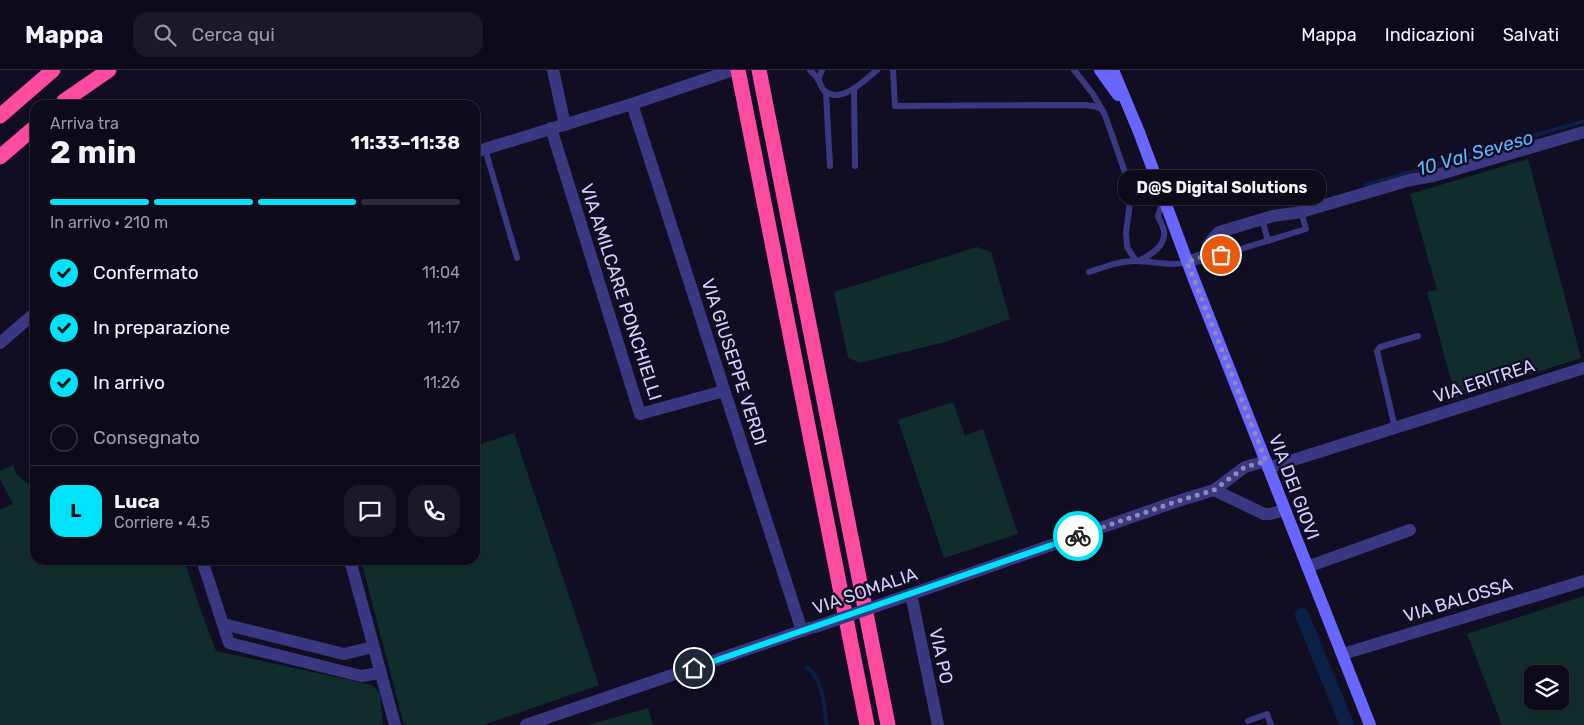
<!DOCTYPE html>
<html lang="it">
<head>
<meta charset="utf-8">
<style>
	:root { --surface:#0d0a1a; --page:#1b1827; --text:#f1f3f6; --muted:#9a9aa2; --line:#2d2b39; --accent:#00e2fa }
	body { margin:0; font-family:Rubik,sans-serif; background:var(--page); color:var(--text); height:100vh; display:flex; flex-direction:column; font-size:19px; white-space:nowrap }
	* { box-sizing:border-box; margin:0 }
	p { font-size:16px; color:var(--muted) }
	.icon { flex:none; width:28px; height:28px; fill:none; stroke:currentColor; stroke-width:2; stroke-linecap:round; stroke-linejoin:round }
	.map { position:relative; flex:1; overflow:hidden }
	.panel { position:absolute; left:30px; top:30px; width:450px; height:465px; display:flex; flex-direction:column; background:var(--surface); border-radius:15px; box-shadow:0 1px 4px #0004,0 0 0 1px var(--line) }
	.panel>* { flex:none }
	.tools { position:absolute; left:1524px; top:595px; display:grid; gap:10px }
	.tools a { display:grid; place-items:center; width:45px; height:45px; border-radius:10px; background:var(--surface); box-shadow:0 1px 4px #0004,0 0 0 1px var(--line); font-size:25px }
	.pin { position:absolute; display:grid; place-items:center; width:42px; height:42px; color:#fff; margin:-21px; border:2px solid #fff; border-radius:50%; box-shadow:0 1px 5px #0007 }
	.courier { position:absolute; display:grid; place-items:center; width:50px; height:50px; margin:-25px; border:4px solid #00e2fa; border-radius:50%; background:#fff; color:#222; box-shadow:0 1px 6px #0007 }
	.bubble { position:absolute; height:35px; border-radius:15px; background:var(--surface); box-shadow:0 1px 4px #0004,0 0 0 1px var(--line); font-size:16px; font-weight:700; line-height:35px; text-align:center }
	.head em { font-style:normal; font-weight:700 }
	.head div { display:flex; flex-direction:column-reverse }
	.head { display:flex; align-items:center; justify-content:space-between; height:85px; padding:0 20px }
	h1 { font-size:32px; font-weight:700; line-height:38px }
	.bar { display:grid; grid-template-columns:repeat(4,1fr); gap:8px 5px; align-content:center; height:60px; padding:0 20px }
	.bar i { height:6px; border-radius:4px; background:var(--line) }
	.bar .current { background:var(--accent) }
	.bar p { grid-column:span 4 }
	.line { display:flex; align-items:center; gap:12px; padding:0 20px; border-top:1px solid var(--line) }
	.line div { flex:1 }
	.round { display:grid; place-items:center; flex:none; width:52px; height:52px; border-radius:15px; background:var(--page) }
	ol { padding:0 20px; list-style:none }
	li { display:flex; align-items:center; gap:15px; height:55px }
	li p { margin-inline-start:auto }
	li .icon { padding:5px; border-radius:50%; background:var(--accent); color:#111; stroke-width:4 }
	li:last-child { color:var(--muted) }
	li i { width:28px; height:28px; border:2px solid var(--line); border-radius:50% }
	header { display:flex; align-items:center; gap:30px; box-sizing:border-box; height:70px; padding:0 25px; background:var(--surface); border-bottom:1px solid var(--line) }
	header strong { font-size:24px }
	nav { display:flex; gap:28px; margin-inline-start:auto; font-size:18px }
	.search { width:350px; height:45px; background:var(--page); display:flex; align-items:center; gap:12px; box-sizing:border-box; padding:0 18px; border-radius:15px; color:var(--muted); font-size:19px }
	.map>svg:first-child { display:block }
	.green { fill:#112d2b; fill-rule:evenodd }
	.lines { fill:none; stroke-linecap:round; stroke-linejoin:round }
	.stream { stroke:#0b2044; stroke-width:4 }
	.canal { stroke:#0b2044; stroke-width:14 }
	.lane { stroke:#3b3882; stroke-width:6 }
	.street { stroke:#3b3882; stroke-width:12 }
	.secondary { stroke:#6966ff; stroke-width:12 }
	.highway { stroke:#ff4aa2; stroke-width:15 }
	.street-bridge { stroke:#3b3882; stroke-width:12 }
	.done { stroke:#908bb2; stroke-width:5; stroke-dasharray:0 9 }
	.route { stroke:#00e2fa; stroke-width:6 }
	.labels { text-anchor:middle; dominant-baseline:central; stroke-width:5; stroke-linejoin:round; paint-order:stroke }
	.street-label { font-size:18px; fill:#d4cfff; stroke:#110e23 }
	.water-label { font-size:19px; font-style:italic; fill:#5db5ff; stroke:#110e23 }
</style>
</head>
<body>
<header>
<strong>Mappa</strong>
<div class="search"><svg class="icon" aria-label="search" viewBox="0 0 24 24"><circle cx="10" cy="10" r="6"/><path d="M15 15l6 6"/></svg>Cerca qui</div>
<nav><a>Mappa</a><a>Indicazioni</a><a>Salvati</a></nav>
</header>
<div class="map">
<svg width="1584" height="655" viewBox="0 0 1584 655">
	<rect width="100%" height="100%" fill="#110e23"/>
	<g class="green">
		<path d="M1528,89L1581,288L1456,328L1427,222L1437,220L1410,124Z"/>
		<path d="M977,177L991,182L1010,249L945,272L859,293L848,287L834,222Z"/>
		<path d="M953,332L965,366L983,359L1018,464L944,488L898,350Z"/>
		<path d="M514,363L599,615L483,655H404L361,490H475V376Z"/>
		<path d="M13,395L16,404L35,420V490H184L201,541L216,581L372,615L380,623L383,655H0V440L13,434L0,409V401Z"/>
		<path d="M1584,526V655H1502L1467,564ZM1532,604H1560V631H1532Z"/>
		<path d="M648,638L653,655H588Z"/>
	</g>
	<g class="lines">
		<g class="stream">
			<path d="M1366,115L1584,51"/>
			<path d="M806,597C824,608 823,635 827,655"/>
		</g>
		<path class="canal" d="M1302,545L1347,655"/>
		<g class="lane">
			<path d="M810,0C812,3 816,6 818,9C821,14 821,19 826,22C843,33 865,10 877,0"/>
			<path d="M893,0L895,36L1084,35L1093,36L1102,39"/>
			<path d="M1074,0L1093,24L1105,45L1128,111L1130,133L1126,162L1127,177L1136,191"/>
			<path d="M818,10L822,0"/>
			<path d="M854,19L855,96"/>
			<path d="M826,23L830,96"/>
			<path d="M485,79L517,188"/>
			<path d="M1262,149L1268,171"/>
			<path d="M1208,185H1221L1306,159L1301,142"/>
			<path d="M1140,190C1151,185 1166,176 1164,161C1163,156 1160,151 1158,146L1163,131"/>
			<path d="M1089,202C1104,197 1119,191 1135,191C1153,191 1171,197 1187,192"/>
			<path d="M1395,358L1377,281L1380,277L1418,266"/>
			<path d="M1248,651L1267,644L1271,655"/>
		</g>
		<g class="street">
			<path d="M553,0L565,55"/>
			<path d="M632,34L802,561"/>
			<path d="M551,58L640,344L724,321"/>
			<path d="M475,82L632,34L733,0"/>
			<path d="M1187,192L1208,185V176L1210,172L1219,162L1273,146L1301,142L1410,110L1433,106L1584,62"/>
			<path d="M0,273L35,243"/>
			<path d="M1268,398L1584,298"/>
			<path d="M1214,420L1264,444H1270L1284,440"/>
			<path d="M202,490L229,573L361,606L380,603"/>
			<path d="M350,490L395,655"/>
			<path d="M1307,497L1410,460"/>
			<path d="M911,524L938,655"/>
			<path d="M894,530L1175,432L1214,420L1245,397L1266,391"/>
			<path d="M223,554L344,584L373,577"/>
			<path d="M1343,584L1584,511"/>
			<path d="M526,655L810,558"/>
		</g>
		<g class="secondary">
			<path d="M1100,0L1118,25"/>
			<path d="M1113,0L1139,62L1193,207L1370,655"/>
		</g>
		<g class="highway">
			<path d="M738,0L867,655"/>
			<path d="M759,0L888,655"/>
			<path d="M64,31L109,0"/>
			<path d="M0,46L53,0"/>
			<path d="M0,87L35,57"/>
		</g>
		<path class="street-bridge" d="M815,557L894,530"/>
	</g>
	<g class="lines">
		<path class="done" d="M1078,466L1175,432L1214,420L1245,397L1266,391L1187,192L1208,185H1221"/>
		<path class="route" d="M694,598L1078,466"/>
	</g>
	<g class="labels">
		<g class="street-label">
			<text transform="translate(621 222) rotate(72)">VIA AMILCARE PONCHIELLI</text>
			<text transform="translate(734 292) rotate(72)">VIA GIUSEPPE VERDI</text>
			<text transform="translate(1484 311) rotate(-18)">VIA ERITREA</text>
			<text transform="translate(1294 417) rotate(69)">VIA DEI GIOVI</text>
			<text transform="translate(865 521) rotate(-19)">VIA SOMALIA</text>
			<text transform="translate(1458 530) rotate(-17)">VIA BALOSSA</text>
			<text transform="translate(941 586) rotate(78)">VIA PO</text>
		</g>
		<g class="water-label">
			<text transform="translate(1475 83) rotate(-16)">10 Val Seveso</text>
		</g>
	</g>
</svg>
<div class="tools">
<a><svg class="icon" aria-label="layers" viewBox="0 0 24 24"><path d="M12 4l9 5-9 5-9-5zM3 14l9 5 9-5"/></svg></a>
</div>
<div class="pin" style="left:1221px;top:185px;background:#ea580c"><svg class="icon" aria-label="bag" viewBox="0 0 24 24"><path d="M5 8h14l-1 12H6zM9 8a3 3 0 0 1 6 0"/></svg></div>
<div class="pin" style="left:694px;top:598px;background:#1f2937"><svg class="icon" aria-label="home" viewBox="0 0 24 24"><path d="M3 11l9-7 9 7M6 9v11h12V9"/></svg></div>
<div class="courier" style="left:1078px;top:466px"><svg class="icon" aria-label="bike" viewBox="0 0 24 24"><circle cx="6" cy="16" r="4"/><circle cx="18" cy="16" r="4"/><path d="M6 16l4-8h5l3 8M10 8l3 8H6M13 5h3"/></svg></div>
<div class="bubble" style="left:1118px;top:100px;width:208px">D@S Digital Solutions</div>
<section class="panel">
<div class="head"><div><h1>2 min</h1><p>Arriva tra</p></div><em>11:33–11:38</em></div>
<div class="bar"><i class="current"></i><i class="current"></i><i class="current"></i><i></i><p>In arrivo · 210 m</p></div>
<ol>
<li><svg class="icon" aria-label="check" viewBox="0 0 24 24"><path d="M5 12l5 5 9-10"/></svg>Confermato<p>11:04</p></li>
<li><svg class="icon" aria-label="check" viewBox="0 0 24 24"><path d="M5 12l5 5 9-10"/></svg>In preparazione<p>11:17</p></li>
<li><svg class="icon" aria-label="check" viewBox="0 0 24 24"><path d="M5 12l5 5 9-10"/></svg>In arrivo<p>11:26</p></li>
<li><i></i>Consegnato</li>
</ol>
<div class="line" style="height:90px"><b class="round" style="background:var(--accent);color:#111">L</b><div><b>Luca</b><p>Corriere · 4.5</p></div><a class="round"><svg class="icon" aria-label="chat" viewBox="0 0 24 24"><path d="M4 5h16v11H9l-5 4z"/></svg></a><a class="round"><svg class="icon" aria-label="phone" viewBox="0 0 24 24"><path d="M5 4h4l2 5-3 2q2 4 5 5l2-3 5 2v4C11 20 4 13 5 4z"/></svg></a></div>
</section>
</div>
</body>
</html>
